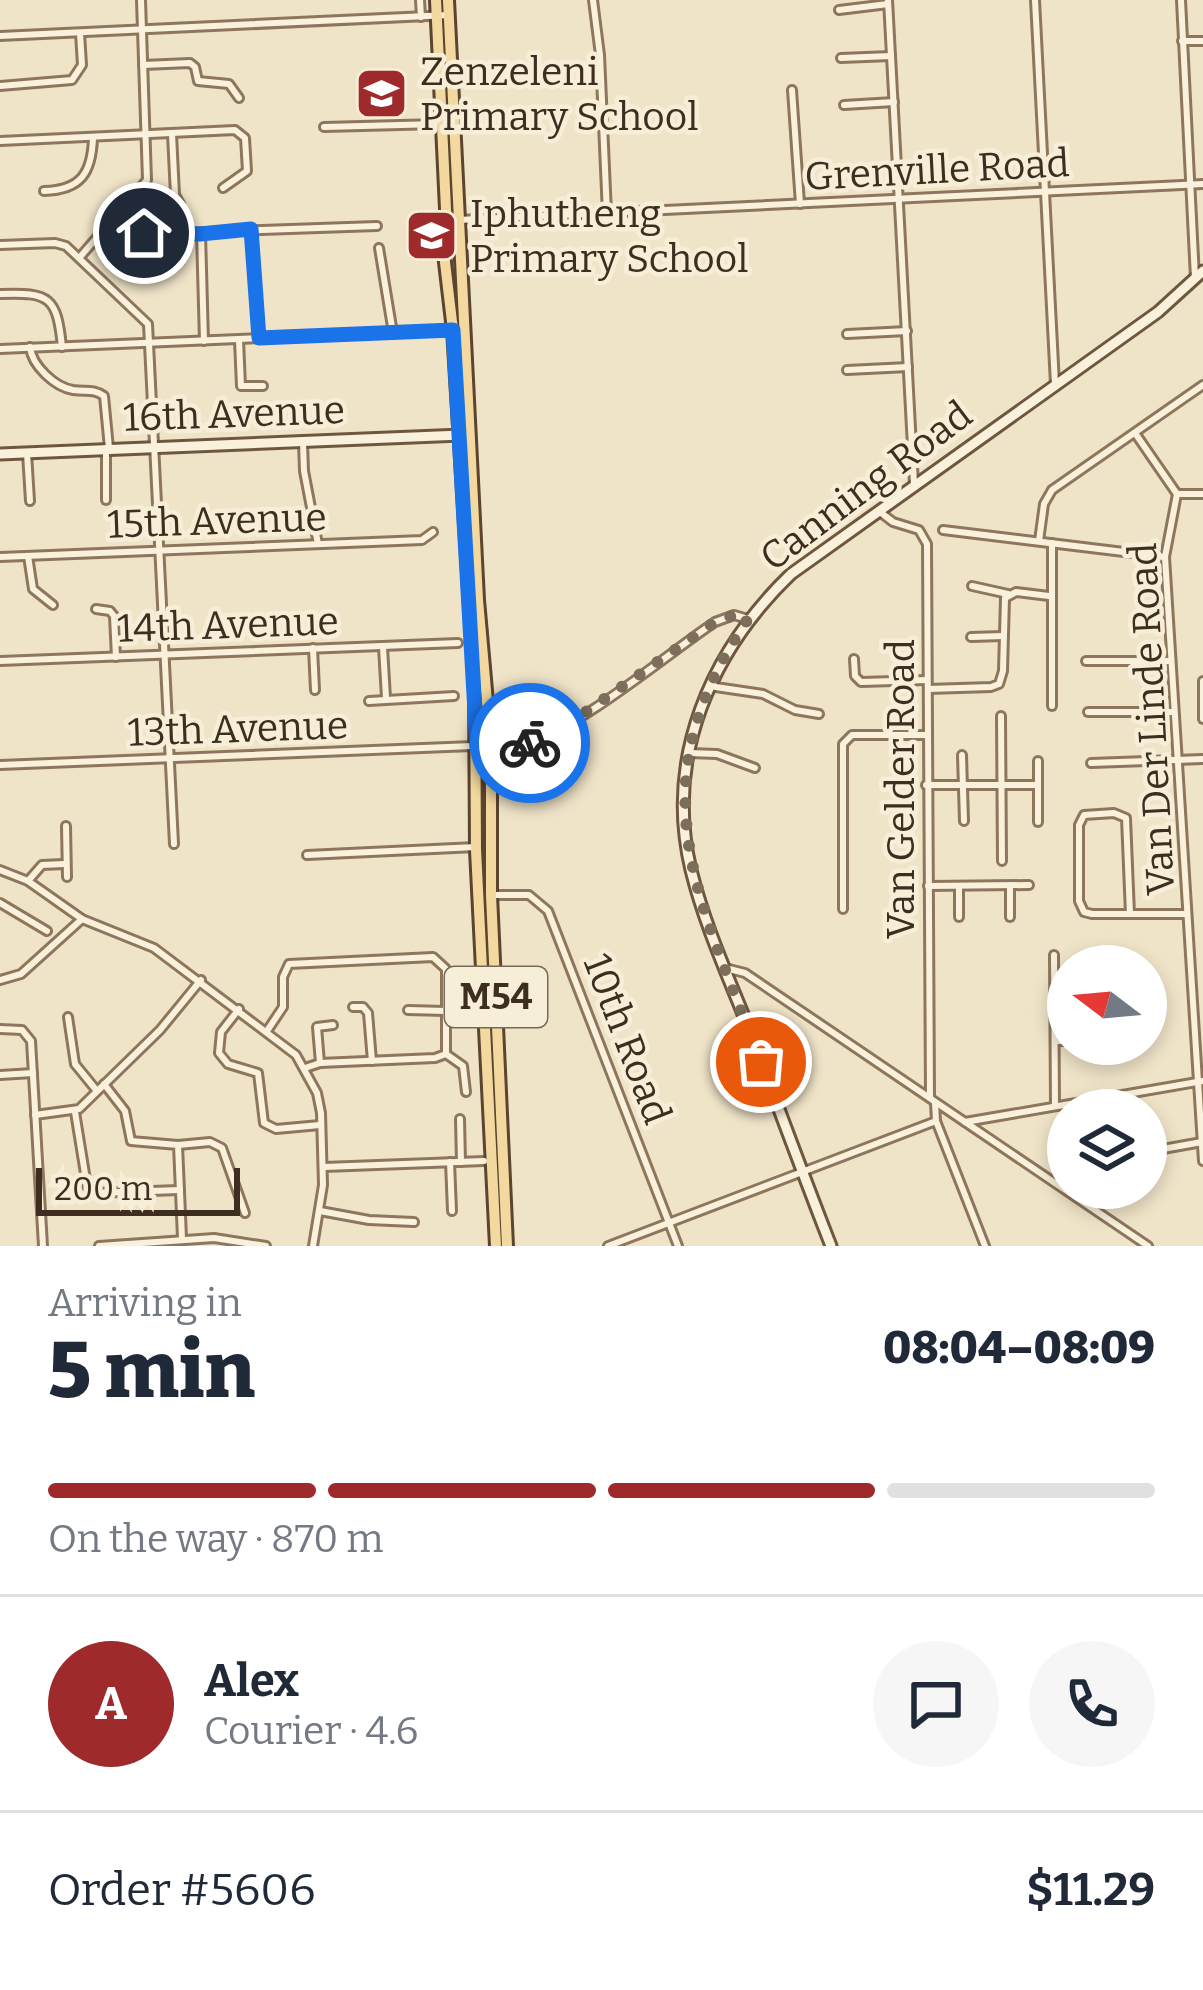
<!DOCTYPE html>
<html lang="en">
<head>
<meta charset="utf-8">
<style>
	:root { --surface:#fff; --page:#f6f6f7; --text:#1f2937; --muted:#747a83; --line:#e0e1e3; --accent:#9e2a2b }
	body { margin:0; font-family:Bitter,serif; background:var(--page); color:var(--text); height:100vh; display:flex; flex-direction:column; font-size:45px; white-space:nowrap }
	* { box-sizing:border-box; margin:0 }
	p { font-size:39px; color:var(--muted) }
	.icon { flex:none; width:66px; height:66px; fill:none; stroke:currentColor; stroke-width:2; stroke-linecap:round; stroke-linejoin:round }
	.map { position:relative; height:1246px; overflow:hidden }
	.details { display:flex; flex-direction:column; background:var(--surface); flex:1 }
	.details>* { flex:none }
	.needle { width:78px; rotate:286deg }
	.tools { position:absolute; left:1047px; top:945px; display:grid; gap:24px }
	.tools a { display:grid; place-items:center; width:120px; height:120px; border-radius:50%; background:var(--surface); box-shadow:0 6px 18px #0003; font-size:60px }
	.scale { position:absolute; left:36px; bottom:30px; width:204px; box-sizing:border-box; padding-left:12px; border:6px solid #3d2e20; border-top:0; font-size:33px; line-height:42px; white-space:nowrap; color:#3d2e20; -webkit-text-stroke:9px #f7eed8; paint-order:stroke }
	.pin { position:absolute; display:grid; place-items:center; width:102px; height:102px; color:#fff; margin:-51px; border:6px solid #fff; border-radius:50%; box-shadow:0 3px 12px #0007 }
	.courier { position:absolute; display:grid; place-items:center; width:120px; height:120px; margin:-60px; border:9px solid #1a73e8; border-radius:50%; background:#fff; color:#222; box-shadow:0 3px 15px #0007 }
	.headline em { font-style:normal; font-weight:800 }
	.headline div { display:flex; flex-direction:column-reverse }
	.headline { display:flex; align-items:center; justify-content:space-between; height:204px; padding:0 48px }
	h1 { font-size:78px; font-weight:800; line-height:90px }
	.bar { display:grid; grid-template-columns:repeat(4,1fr); gap:18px 12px; align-content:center; height:144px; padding:0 48px }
	.bar i { height:15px; border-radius:9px; background:var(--line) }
	.bar .active { background:var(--accent) }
	.bar p { grid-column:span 4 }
	.line { display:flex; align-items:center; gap:30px; padding:0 48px; border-top:3px solid var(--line) }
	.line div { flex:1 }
	.round { display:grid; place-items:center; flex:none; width:126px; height:126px; border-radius:63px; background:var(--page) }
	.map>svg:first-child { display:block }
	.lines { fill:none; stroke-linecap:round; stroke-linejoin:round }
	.street-casing { stroke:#8d765c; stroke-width:12 }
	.secondary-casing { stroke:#6f573f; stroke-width:15 }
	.primary-casing { stroke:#5b4430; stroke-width:16 }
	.street { stroke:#faf1dc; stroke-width:6 }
	.secondary { stroke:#faf1dc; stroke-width:9 }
	.primary { stroke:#f3d9a0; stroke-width:10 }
	.done { stroke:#7c6e5b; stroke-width:12; stroke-dasharray:0 21.6 }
	.route { stroke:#1a73e8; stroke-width:15 }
	.labels { text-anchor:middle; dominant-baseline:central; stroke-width:9; stroke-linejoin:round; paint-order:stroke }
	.shield { fill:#f7eed8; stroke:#756857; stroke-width:3 }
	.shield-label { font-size:36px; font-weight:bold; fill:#3d2e20 }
	.poi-label { font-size:39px; fill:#3d2e20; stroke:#f7eed8; text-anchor:start }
	.street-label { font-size:39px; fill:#3d2e20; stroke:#f7eed8 }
</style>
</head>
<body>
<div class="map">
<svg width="1203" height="1246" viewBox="0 0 1203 1246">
	<rect width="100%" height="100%" fill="#f0e4c8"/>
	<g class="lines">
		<defs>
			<g id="street">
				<path d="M420,0L421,17"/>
				<path d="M593,0L600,55L607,214"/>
				<path d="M888,0L914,484"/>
				<path d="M1035,0L1055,384"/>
				<path d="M1181,0L1195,278"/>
				<path d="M839,10L888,4"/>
				<path d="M0,36L449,15"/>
				<path d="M1182,41H1203"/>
				<path d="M841,58L891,56"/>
				<path d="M143,65L190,63L195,67L198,81L229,84L239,98"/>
				<path d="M0,86L72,80L82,65L80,33"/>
				<path d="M792,90L800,204"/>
				<path d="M844,105L894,102"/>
				<path d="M324,127L439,124"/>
				<path d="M172,134L175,195L180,204"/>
				<path d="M0,141L235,130L245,138L247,171L223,188"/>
				<path d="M44,191C81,190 92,173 93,137"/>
				<path d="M119,213L141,232L151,234L377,226"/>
				<path d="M458,220L1203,184"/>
				<path d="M251,229L258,339"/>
				<path d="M201,234L204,341"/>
				<path d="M0,245L55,243L66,246L148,324L174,844"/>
				<path d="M379,248L393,333"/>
				<path d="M80,257L147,180L141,0"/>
				<path d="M0,294C50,292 57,297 62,347"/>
				<path d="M847,334L907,331"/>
				<path d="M239,340L241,386H263"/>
				<path d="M30,347C32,366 55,387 73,390C87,392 92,388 104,396L109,448"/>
				<path d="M0,349L452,330"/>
				<path d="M847,370L908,367"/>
				<path d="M1135,433L1177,494L1165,557L1203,1161"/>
				<path d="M303,442L304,471L318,544"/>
				<path d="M106,448V500"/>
				<path d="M27,453L30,501"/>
				<path d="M1177,494H1203"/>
				<path d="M880,512L893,522L919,530L927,544L930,1098"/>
				<path d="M943,530L1165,557"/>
				<path d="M1039,541L1044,504L1052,490L1203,385"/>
				<path d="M1052,543V706"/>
				<path d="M28,556L33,589L53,605"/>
				<path d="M0,557L422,540L433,532"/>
				<path d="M972,586L1008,594"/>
				<path d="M96,609L110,611L114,616L116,657"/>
				<path d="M971,637L1003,636"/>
				<path d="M383,647L386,698"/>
				<path d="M313,648L315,690"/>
				<path d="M854,659L855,676L861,682L927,680"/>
				<path d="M0,661L458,643"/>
				<path d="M1086,661H1171"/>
				<path d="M1203,681V719"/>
				<path d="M709,686L763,694L795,710L819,714"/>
				<path d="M928,689L991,687L999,684L1003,671L1005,598L1016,592L1049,596"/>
				<path d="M369,701L454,696"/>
				<path d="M1088,712H1174"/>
				<path d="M1001,716L1002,861"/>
				<path d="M689,753L717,754L755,768"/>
				<path d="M962,755L964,821"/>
				<path d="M1091,763L1203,759"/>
				<path d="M0,765L524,744C572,734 670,652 715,622L734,615L748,619"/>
				<path d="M926,785H1038"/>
				<path d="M1038,822V761"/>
				<path d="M66,826L67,877"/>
				<path d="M307,855L476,847"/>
				<path d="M0,870L28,881L82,919L154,948L296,1055L317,1093L321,1113L323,1185L313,1246"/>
				<path d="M28,881L42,865L64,864"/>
				<path d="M928,886L1029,885"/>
				<path d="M1010,886V917"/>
				<path d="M491,895H529L548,911L678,1246"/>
				<path d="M0,903L47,931"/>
				<path d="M843,909V744L852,735H927"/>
				<path d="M1130,914L1126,818L1114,813L1084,815L1079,825V901L1084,912L1092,914H1187"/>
				<path d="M959,917V886"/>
				<path d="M1054,955L1055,1106"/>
				<path d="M725,968L745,973L1148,1246"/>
				<path d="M0,980L21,974L82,919"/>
				<path d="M353,1007H363L368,1013L372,1061"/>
				<path d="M239,1009L221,1032L219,1053L228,1064L258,1073L264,1123L276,1129L320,1125"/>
				<path d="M408,1010L446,1011"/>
				<path d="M68,1017L75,1064L97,1091"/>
				<path d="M0,1029L22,1030L31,1041L43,1246"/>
				<path d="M267,1031L283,1007V977L289,964L433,957L446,969V1054"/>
				<path d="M1056,1041H1068"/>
				<path d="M446,1054L463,1066L466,1092"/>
				<path d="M320,1063L317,1027L333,1025"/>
				<path d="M305,1068L320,1063L435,1058L446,1054"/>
				<path d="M0,1075L33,1073"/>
				<path d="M104,1084L125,1111L131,1141L178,1145L182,1238"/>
				<path d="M935,1103L936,1121L985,1246"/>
				<path d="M75,1112L87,1186L92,1193L180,1190"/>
				<path d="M35,1115L79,1109L160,1030L201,980"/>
				<path d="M460,1119L461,1162"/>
				<path d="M965,1122L1203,1081"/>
				<path d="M178,1145L210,1142L222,1148L245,1213"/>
				<path d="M1146,1152L1202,1142"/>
				<path d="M450,1162L452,1211"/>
				<path d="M324,1167L484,1161"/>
				<path d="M320,1211L369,1220L414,1222"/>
				<path d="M99,1246L214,1238L266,1246"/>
				<path d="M608,1246L936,1121"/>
			</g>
			<g id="secondary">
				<path d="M0,454L462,435"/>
				<path d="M831,1246C802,1172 775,1098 747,1024C727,974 704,923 691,870C664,757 711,651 791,574L1158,312L1203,271"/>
			</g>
			<g id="primary">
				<path d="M436,0L447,230L444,254L453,330L475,685L476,850L496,1246"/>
				<path d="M448,0L478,600L491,747V895L507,1246"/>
			</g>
		</defs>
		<use href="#street" class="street-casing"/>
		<use href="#secondary" class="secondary-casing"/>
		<use href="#primary" class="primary-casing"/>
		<use href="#street" class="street"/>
		<use href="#secondary" class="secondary"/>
		<use href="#primary" class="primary"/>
	</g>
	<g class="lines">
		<path class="done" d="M530,743L577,718L715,622L734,615L748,619C635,784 697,895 761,1062"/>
		<path class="route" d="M144,233L200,234L251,229L259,338L453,330L477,747L530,743"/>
	</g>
	<defs>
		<symbol id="school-square" viewBox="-11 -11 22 22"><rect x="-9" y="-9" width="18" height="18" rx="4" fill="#9e2a2b" stroke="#f7eed8"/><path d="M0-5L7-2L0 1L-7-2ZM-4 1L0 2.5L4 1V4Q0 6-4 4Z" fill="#fff"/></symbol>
	</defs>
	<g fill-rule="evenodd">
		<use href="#school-square" x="352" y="64" width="59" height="59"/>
		<use href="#school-square" x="402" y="206" width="59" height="59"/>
	</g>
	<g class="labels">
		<rect class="shield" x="445" y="967" width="102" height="60" rx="9"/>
		<g class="shield-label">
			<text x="496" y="997">M54</text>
		</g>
		<g class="poi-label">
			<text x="420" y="72">Zenzeleni<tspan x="420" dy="45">Primary School</tspan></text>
			<text x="470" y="214">Iphutheng<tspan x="470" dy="45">Primary School</tspan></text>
		</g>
		<g class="street-label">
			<text transform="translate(937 170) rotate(-3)">Grenville Road</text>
			<text transform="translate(234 414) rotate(-2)">16th Avenue</text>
			<text transform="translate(866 486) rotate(-37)">Canning Road</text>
			<text transform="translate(217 521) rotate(-2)">15th Avenue</text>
			<text transform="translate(228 625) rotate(-2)">14th Avenue</text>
			<text transform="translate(1152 719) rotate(-93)">Van Der Linde Road</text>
			<text transform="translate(238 729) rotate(-2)">13th Avenue</text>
			<text transform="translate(901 789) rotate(-90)">Van Gelder Road</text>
			<text transform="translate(627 1039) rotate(69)">10th Road</text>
		</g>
	</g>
</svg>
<div class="tools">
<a><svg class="needle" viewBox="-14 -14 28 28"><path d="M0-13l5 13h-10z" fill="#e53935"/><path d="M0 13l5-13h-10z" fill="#747a83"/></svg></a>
<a><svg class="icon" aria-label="layers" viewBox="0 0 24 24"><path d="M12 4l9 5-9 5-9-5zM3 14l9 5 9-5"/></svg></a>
</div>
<div class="scale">200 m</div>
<div class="pin" style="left:761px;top:1062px;background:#ea580c"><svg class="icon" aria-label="bag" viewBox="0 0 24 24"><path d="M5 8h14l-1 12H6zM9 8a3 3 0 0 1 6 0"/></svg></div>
<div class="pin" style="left:144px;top:233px;background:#1f2937"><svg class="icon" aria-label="home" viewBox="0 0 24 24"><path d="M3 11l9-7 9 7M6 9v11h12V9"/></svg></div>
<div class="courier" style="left:530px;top:743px"><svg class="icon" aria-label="bike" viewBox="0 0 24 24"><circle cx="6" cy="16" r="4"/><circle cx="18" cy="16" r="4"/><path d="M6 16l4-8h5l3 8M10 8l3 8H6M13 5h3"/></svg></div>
</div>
<section class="details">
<div class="headline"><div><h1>5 min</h1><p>Arriving in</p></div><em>08:04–08:09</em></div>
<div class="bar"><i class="active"></i><i class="active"></i><i class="active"></i><i></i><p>On the way · 870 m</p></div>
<div class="line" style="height:216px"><b class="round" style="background:var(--accent);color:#fff">A</b><div><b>Alex</b><p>Courier · 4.6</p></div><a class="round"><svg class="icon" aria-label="chat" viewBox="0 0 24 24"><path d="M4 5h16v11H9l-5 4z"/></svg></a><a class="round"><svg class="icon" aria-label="phone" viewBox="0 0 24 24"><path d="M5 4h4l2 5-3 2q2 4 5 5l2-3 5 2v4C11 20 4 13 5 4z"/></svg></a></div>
<div class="line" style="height:156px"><div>Order #5606</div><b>$11.29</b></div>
</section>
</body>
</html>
